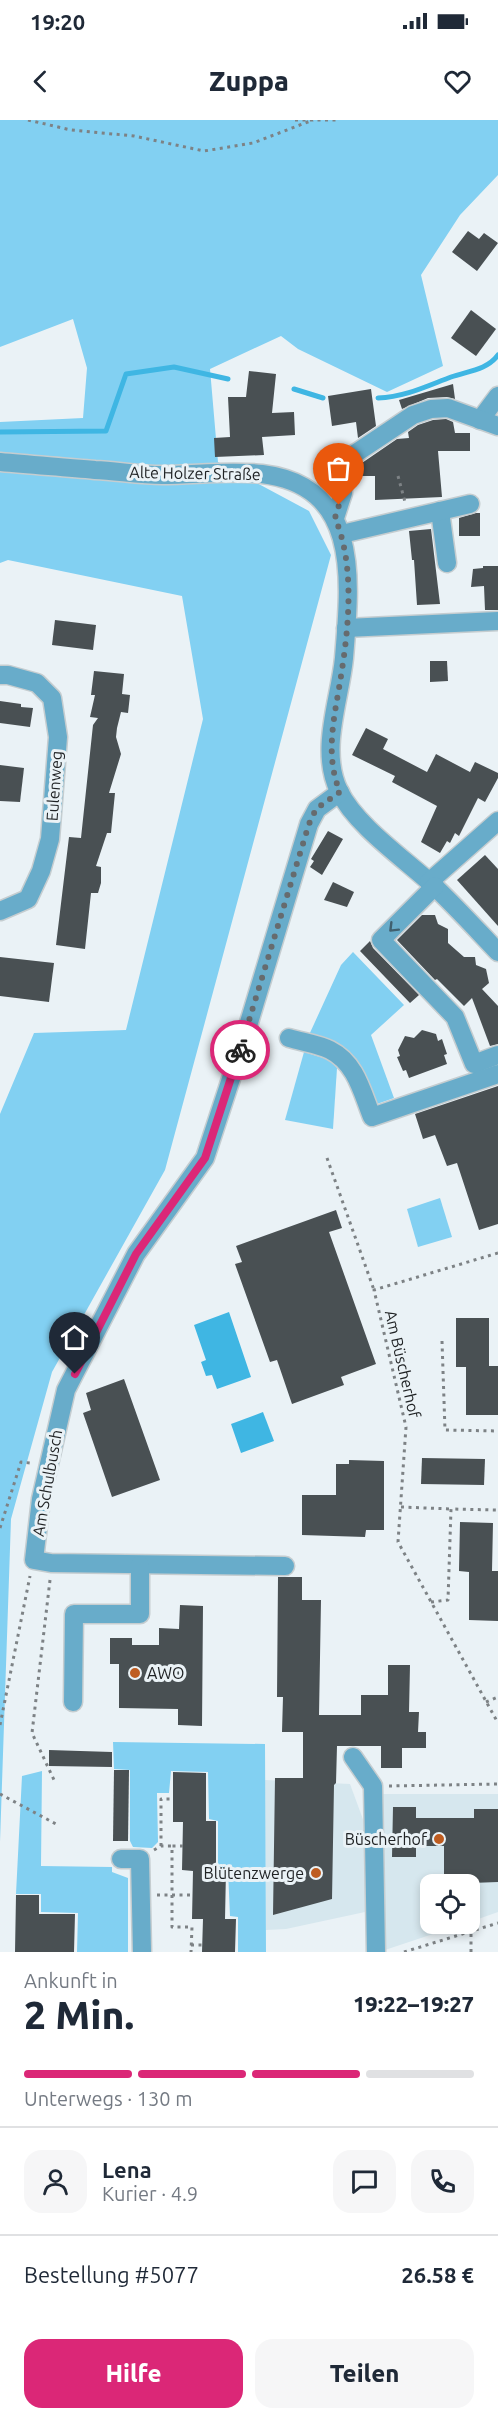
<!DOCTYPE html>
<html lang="de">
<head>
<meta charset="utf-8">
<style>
	:root { --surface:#fff; --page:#f6f6f7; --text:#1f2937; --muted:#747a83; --line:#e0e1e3; --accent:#db2777 }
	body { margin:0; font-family:Ubuntu,sans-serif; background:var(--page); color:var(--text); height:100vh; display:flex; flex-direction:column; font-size:22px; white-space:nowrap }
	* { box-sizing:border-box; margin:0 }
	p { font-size:20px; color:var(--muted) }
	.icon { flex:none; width:33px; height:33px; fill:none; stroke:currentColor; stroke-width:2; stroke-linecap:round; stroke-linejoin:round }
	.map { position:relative; height:1832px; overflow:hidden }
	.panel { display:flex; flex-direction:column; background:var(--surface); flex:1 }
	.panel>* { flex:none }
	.controls { position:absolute; left:420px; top:1754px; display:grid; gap:12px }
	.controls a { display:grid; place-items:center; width:60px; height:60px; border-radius:12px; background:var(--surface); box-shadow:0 3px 9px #0003; font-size:30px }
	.pin { position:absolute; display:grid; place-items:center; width:51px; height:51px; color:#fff; margin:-62px -26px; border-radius:50% 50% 50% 0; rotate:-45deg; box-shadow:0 0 6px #0007 }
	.pin .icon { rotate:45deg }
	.courier { position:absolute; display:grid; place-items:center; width:60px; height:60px; margin:-30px; border:4px solid #db2777; border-radius:50%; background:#fff; color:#222; box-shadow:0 2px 8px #0007 }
	.summary em { font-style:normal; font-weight:800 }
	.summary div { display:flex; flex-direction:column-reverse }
	.summary { display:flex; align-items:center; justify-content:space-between; height:102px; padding:0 24px }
	h1 { font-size:39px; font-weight:800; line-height:45px }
	.bar { display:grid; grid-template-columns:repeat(4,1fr); gap:9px 6px; align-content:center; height:72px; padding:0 24px }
	.bar i { height:8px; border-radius:4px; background:var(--line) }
	.bar .on { background:var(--accent) }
	.bar p { grid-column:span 4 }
	.line { display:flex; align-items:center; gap:15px; padding:0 24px; border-top:2px solid var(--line) }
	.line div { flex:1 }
	.round { display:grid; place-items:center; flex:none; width:63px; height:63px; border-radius:18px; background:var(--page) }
	.button { display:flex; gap:12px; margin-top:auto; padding:12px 24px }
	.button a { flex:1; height:69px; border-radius:18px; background:var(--accent); color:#fff; font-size:24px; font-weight:800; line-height:69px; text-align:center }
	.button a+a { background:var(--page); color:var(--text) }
	.status { display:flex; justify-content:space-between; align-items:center; height:42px; padding:0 30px; background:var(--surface); direction:ltr }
	.status svg { height:16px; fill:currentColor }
	header { display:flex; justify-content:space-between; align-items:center; height:78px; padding:0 24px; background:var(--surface); font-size:27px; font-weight:800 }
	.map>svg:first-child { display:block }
	.built { fill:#d6e7ee }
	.green { fill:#82d0f2 }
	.water { fill:#3fb6e3 }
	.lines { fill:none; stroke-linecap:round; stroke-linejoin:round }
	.stream { stroke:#3fb6e3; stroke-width:5 }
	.building { fill:#495053 }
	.minor-casing { stroke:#c5cdd0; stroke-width:21 }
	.path { stroke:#7d8285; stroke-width:3; stroke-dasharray:3 4.5; stroke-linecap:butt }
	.minor { stroke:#68acca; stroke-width:18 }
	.oneway { stroke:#40606f }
	.done { stroke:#666b6e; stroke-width:6; stroke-dasharray:0 10.8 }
	.route { stroke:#db2777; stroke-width:8 }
	.poi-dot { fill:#be5c20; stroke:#eaf2f6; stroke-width:2 }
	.labels { text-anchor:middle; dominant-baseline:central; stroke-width:6; stroke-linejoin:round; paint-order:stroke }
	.street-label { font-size:16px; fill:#1f2224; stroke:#eaf2f6 }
	.poi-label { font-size:16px; fill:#1f2224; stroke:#eaf2f6; text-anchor:end }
</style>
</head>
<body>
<div class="status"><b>19:20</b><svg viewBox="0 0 49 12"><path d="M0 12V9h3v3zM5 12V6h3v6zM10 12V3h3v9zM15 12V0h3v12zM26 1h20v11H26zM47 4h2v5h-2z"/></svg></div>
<header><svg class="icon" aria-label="back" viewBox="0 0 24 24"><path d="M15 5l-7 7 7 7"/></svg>Zuppa<svg class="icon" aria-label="heart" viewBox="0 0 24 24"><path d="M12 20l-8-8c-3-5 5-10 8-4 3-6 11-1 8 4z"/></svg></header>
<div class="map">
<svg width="498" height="1832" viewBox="0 0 498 1832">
	<rect width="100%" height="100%" fill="#eaf2f6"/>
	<g class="built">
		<path d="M265,1660L350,1664L368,1713L365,1792L286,1809L266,1810Z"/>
		<path d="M380,1674H498V1792L470,1802V1764H430V1803H466L382,1831Z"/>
	</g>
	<g class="green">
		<path d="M0,0H498V55L460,95L421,155L443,246L387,272L298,229L281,216L210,249L218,342L309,391L331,435L165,1050L52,1252L11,1399L0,1722V994L34,913L126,910L203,599L182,476L8,440L0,443V302L83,298L87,248L73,199L0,227Z"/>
		<path d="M353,832L404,885L371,915L394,978L374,985L354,937L342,926L309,915L341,845Z"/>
		<path d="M304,932L330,940L337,948L333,1009L285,1000Z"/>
		<path d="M440,1078L452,1117L418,1127L407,1089Z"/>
		<path d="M113,1622L265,1624L266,1832H238V1797L230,1796L228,1750L218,1748V1701L209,1699L208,1652L171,1651L169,1673H157L158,1722L152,1728L133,1727L130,1721V1650L114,1649Z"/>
		<path d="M42,1651L41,1746L112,1747V1752L128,1758V1832H77L78,1793L41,1792V1774H16L22,1656Z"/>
	</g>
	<g class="water">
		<path d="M229,1192L251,1257L217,1269L212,1255L206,1256L201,1242L206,1240L194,1205Z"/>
		<path d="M263,1292L274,1321L241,1333L231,1304Z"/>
	</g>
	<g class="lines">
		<g class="stream">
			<path d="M294,269L323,278"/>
			<path d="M378,278C405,277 427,266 451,257C468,251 487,250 498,235"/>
			<path d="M0,312L106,311L126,254L174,247L228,259"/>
		</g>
	</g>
	<g class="building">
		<path d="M468,111L479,119L484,113L498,123L477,151L452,132Z"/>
		<path d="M471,190L496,209L476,236L451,218Z"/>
		<path d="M249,251L276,254L272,293L294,292L295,315L262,317L264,335L215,337L214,318L230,317L228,277H246Z"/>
		<path d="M453,264L455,279L447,277L428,278L402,289L399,280Z"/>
		<path d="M371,269L376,306L358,318L356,302L332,306L328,276Z"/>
		<path d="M446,299L453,302L455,313H470V331H438L442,377L375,380V356H359V345L397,319L409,318L408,312L418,305L433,300Z"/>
		<path d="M476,393H480V416H459V398Z"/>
		<path d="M431,409L440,484L417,485L414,440H412L409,411Z"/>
		<path d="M483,446H498V490H485L484,466L471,467L473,449L483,448Z"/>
		<path d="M55,500L96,505L93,530L52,525Z"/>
		<path d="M430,541H447L448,561L430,562Z"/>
		<path d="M94,551L124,554L122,574L130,575L128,593L121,592L117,608L116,617L121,634L109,673H115L111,713H107L96,746L101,747V763L98,773H91L85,829L56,825L69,717L81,718L93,605L98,598L90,597L95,575H91Z"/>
		<path d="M0,581L21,584V587L33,588L30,607L0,603Z"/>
		<path d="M366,608L388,619L383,629L427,652L436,634L470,652L475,642L498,653V658L485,682L478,678L459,716L455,713L450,723L447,721L440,733L421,722L437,686L392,662L395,656L352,635Z"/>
		<path d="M0,645L24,648L20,682L0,681Z"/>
		<path d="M328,711L343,719L322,755L310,747L314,741L311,739Z"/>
		<path d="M485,735L498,749V806L457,760Z"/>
		<path d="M333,762L354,772L347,787L324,780Z"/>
		<path d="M422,795H435L438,804L448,809V823L464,837H475L476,845L486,849L489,863L482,869L498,886V924L490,926L472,878L464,886L437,859L435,860L397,820Z"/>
		<path d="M370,821L373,828L419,875L410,883L360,831Z"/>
		<path d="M0,837L54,843L49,882L0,876Z"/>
		<path d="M422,910L436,914L438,921L442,919L447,934L444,935L447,944L409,958L406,950L403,951L397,937L400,936L398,930L405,916L414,918Z"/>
		<path d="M498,966V1104L479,1110L457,1043L447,1046L435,1015L423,1019L415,994Z"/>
		<path d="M336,1090L342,1108L329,1112L376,1244L341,1257L344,1265L292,1284L277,1240L270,1242L235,1144L242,1142L236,1126Z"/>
		<path d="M456,1198H489V1246H498V1295H466V1247H456Z"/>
		<path d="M124,1259L160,1360L112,1377L83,1293L91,1290L86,1273Z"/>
		<path d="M422,1338L485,1339L484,1365L421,1364Z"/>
		<path d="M349,1340L384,1341V1410H366L365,1417L302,1415V1375H336V1344H349Z"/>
		<path d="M460,1402L493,1403L492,1451H498V1501L469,1500V1452L459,1451Z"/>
		<path d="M278,1457H302V1480H321L319,1595H361V1575H388V1545H410L409,1592H419L418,1612H426V1628H402V1648H381V1626H337L336,1663L334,1665L332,1779L273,1795L275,1658H303V1612H282L283,1577H277Z"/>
		<path d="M180,1485L203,1486L202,1606L178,1605V1589L119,1588V1544H110V1518H132V1525H159V1508L179,1509Z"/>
		<path d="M49,1630L112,1632V1647L49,1646Z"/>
		<path d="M114,1650H129L128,1721H113Z"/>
		<path d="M173,1652L206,1653V1701H216V1750H226L225,1799H236L235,1832H202L203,1799H192L193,1751L182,1750L183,1702H173Z"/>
		<path d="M393,1687H416V1698H474V1689H498V1762L444,1764V1726H416V1737H392Z"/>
		<path d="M16,1775H39V1794H75L74,1832H15Z"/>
	</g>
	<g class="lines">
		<defs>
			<g id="minor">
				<path d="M480,300L498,276"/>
				<path d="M0,342C31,345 63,347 95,350C117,351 140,355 162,355C195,355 230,350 262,354C362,366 350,462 344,538C340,580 319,630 339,671C356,706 406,740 435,767C457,788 477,810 498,832"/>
				<path d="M440,391L447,443"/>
				<path d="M335,398L343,373L341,343L413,295L431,289L448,288L498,306"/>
				<path d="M342,414L470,384"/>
				<path d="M346,508L498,501"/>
				<path d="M0,555H8L37,563L52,578L58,617L50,719L41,751L28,779L0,791"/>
				<path d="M429,762L498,701"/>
				<path d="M435,766L381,820L455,897L474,944L498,935"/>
				<path d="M289,918C302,922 318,924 330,930C356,943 362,972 372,997L498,954"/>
				<path d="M285,1446L51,1443L34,1440L41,1379L66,1270L136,1134L205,1038L244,919L309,704L317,689L340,672"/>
				<path d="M73,1582L74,1494H140V1445"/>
				<path d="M353,1637L373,1666L376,1832"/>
				<path d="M121,1739H140L142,1832"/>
			</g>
		</defs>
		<use href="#minor" class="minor-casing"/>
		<g class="path">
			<path d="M28,0L71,10L134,16L204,31L253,23L313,0"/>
			<path d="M295,0H339"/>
			<path d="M398,356L405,382"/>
			<path d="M327,1038L374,1170"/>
			<path d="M498,1133L374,1170L406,1307L398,1422L498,1603"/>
			<path d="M442,1221L445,1310L498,1311"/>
			<path d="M401,1387L451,1389"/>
			<path d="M0,1408L21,1342L30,1343"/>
			<path d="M50,1460L32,1613L55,1662"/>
			<path d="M431,1482L448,1480L451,1389L498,1390"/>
			<path d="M486,1582L498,1577"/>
			<path d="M0,1605L30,1456"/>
			<path d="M389,1666L498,1664"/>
			<path d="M0,1674L56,1704"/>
			<path d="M161,1726V1679H173"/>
			<path d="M183,1726H172V1807H192L191,1832"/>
			<path d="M154,1730L161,1726H172"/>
			<path d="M157,1775H193"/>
			<path d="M191,1825H202"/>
			<path d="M404,1832L498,1803"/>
			<path d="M471,1832V1811"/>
		</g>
		<use href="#minor" class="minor"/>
	</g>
	<defs><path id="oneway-chevron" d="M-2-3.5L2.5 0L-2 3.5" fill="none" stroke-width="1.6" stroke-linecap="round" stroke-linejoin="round" transform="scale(1.5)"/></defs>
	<use class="oneway" href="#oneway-chevron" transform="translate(393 808) rotate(135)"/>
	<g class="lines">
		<path class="done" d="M240,930L309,704L316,689L340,672C324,634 335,595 341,556C349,506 355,445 335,398L339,385"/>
		<path class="route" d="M75,1254L136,1134L205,1038L240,930"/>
	</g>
	<g class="poi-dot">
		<circle cx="135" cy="1553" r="6"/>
		<circle cx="439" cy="1719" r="6"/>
		<circle cx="316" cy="1753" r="6"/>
	</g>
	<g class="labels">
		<g class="street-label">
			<text transform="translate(195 353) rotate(1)">Alte Holzer Straße</text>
			<text transform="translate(54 666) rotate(-86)">Eulenweg</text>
			<text transform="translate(403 1244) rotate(77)">Am Büscherhof</text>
			<text transform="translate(47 1363) rotate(-80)">Am Schulbusch</text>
		</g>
		<g class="poi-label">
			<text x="147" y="1553" text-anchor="start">AWO</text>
			<text x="427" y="1719">Büscherhof</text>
			<text x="304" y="1753">Blütenzwerge</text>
		</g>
	</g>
</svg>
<div class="controls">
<a><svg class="icon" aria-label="locate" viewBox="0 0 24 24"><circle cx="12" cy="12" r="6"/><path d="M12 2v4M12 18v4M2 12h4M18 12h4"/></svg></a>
</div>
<div class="pin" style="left:339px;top:385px;background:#ea580c"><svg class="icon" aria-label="bag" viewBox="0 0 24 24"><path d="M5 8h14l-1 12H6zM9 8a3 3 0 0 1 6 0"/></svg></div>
<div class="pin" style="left:75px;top:1254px;background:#1f2937"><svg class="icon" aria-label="home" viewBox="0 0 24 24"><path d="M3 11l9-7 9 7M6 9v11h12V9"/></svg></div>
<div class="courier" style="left:240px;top:930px"><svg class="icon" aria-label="bike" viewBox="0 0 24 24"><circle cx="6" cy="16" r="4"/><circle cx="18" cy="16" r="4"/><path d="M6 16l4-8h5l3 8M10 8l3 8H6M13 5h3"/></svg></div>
</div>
<section class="panel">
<div class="summary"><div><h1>2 Min.</h1><p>Ankunft in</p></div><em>19:22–19:27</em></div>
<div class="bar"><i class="on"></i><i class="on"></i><i class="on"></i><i></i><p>Unterwegs · 130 m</p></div>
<div class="line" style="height:108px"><a class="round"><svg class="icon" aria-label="person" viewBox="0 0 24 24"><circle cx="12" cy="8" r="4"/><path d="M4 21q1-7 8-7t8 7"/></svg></a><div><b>Lena</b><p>Kurier · 4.9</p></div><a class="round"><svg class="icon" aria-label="chat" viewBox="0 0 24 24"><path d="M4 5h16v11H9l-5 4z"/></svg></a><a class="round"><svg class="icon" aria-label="phone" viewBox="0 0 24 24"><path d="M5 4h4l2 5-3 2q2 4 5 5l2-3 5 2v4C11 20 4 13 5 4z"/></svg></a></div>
<div class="line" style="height:78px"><div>Bestellung #5077</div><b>26.58 €</b></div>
<div class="button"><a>Hilfe</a><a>Teilen</a></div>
</section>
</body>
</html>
